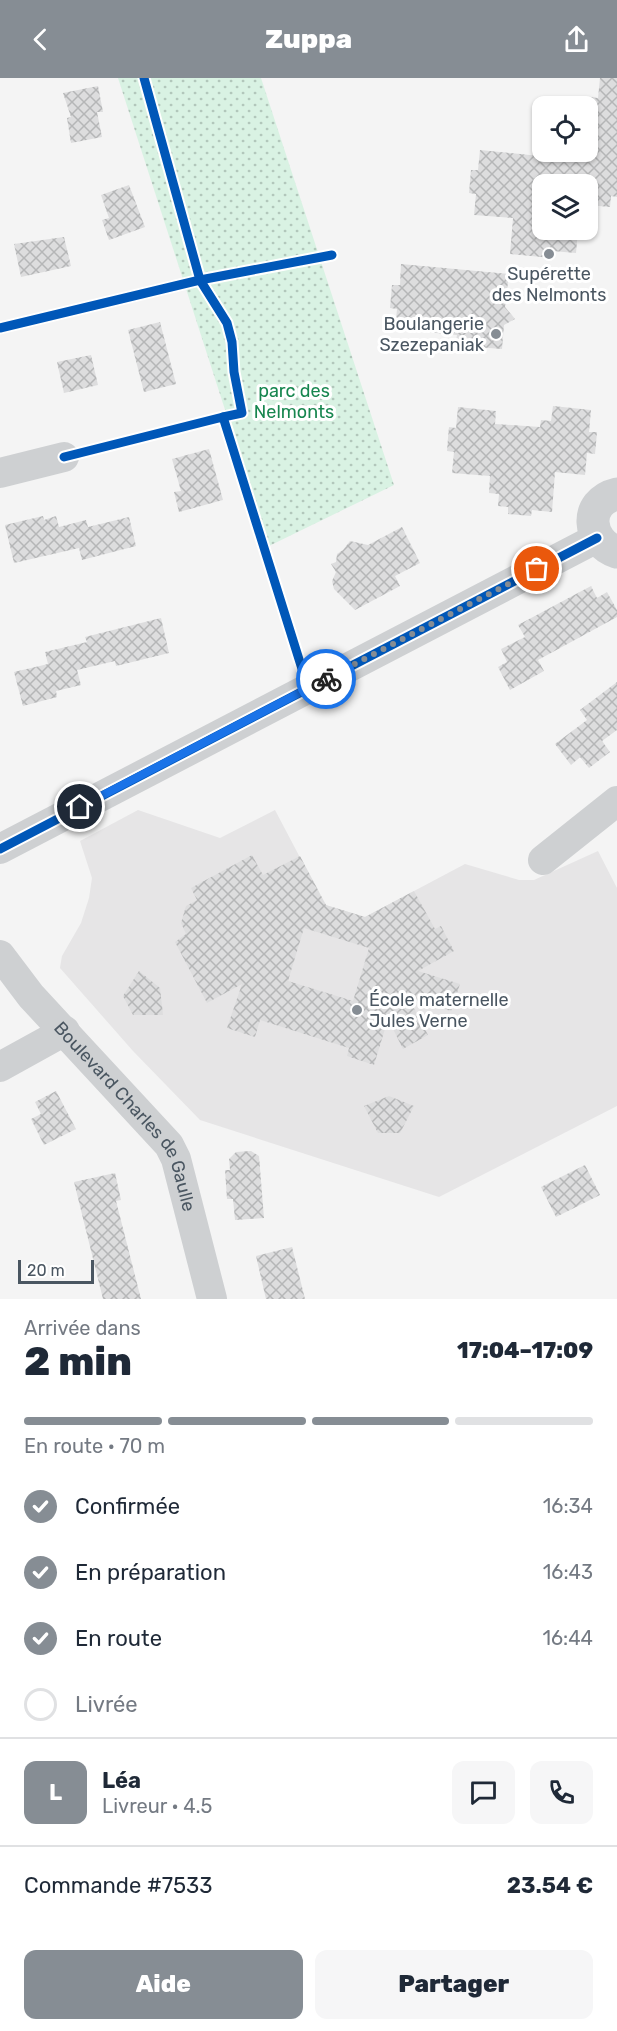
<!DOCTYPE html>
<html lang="fr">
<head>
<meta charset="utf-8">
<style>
	:root { --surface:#fff; --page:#f6f6f7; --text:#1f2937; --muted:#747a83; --line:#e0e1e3; --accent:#868d94 }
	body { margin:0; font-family:Rubik,sans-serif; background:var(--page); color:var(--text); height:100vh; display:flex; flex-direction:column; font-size:22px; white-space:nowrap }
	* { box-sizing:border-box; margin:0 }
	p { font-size:20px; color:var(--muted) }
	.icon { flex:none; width:33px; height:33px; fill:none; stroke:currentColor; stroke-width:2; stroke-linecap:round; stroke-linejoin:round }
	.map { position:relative; height:1221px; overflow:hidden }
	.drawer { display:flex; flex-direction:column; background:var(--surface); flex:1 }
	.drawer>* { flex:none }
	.buttons { position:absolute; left:532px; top:18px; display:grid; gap:12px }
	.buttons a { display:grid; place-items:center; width:66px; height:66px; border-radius:12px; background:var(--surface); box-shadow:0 2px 4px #0004; font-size:30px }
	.scale { position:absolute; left:18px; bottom:15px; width:76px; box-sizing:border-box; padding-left:6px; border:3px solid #4a5661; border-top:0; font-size:16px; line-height:21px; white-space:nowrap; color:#4a5661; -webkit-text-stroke:4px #fff; paint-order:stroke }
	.pin { position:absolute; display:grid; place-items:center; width:51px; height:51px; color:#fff; margin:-26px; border:3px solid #fff; border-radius:50%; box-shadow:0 2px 6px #0007 }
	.courier { position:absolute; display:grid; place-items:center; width:60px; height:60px; margin:-30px; border:4px solid #1a73e8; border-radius:50%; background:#fff; color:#222; box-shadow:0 2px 8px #0007 }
	.summary em { font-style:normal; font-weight:800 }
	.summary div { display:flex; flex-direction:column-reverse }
	.summary { display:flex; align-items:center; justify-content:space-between; height:102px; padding:0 24px }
	h1 { font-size:39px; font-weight:800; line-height:45px }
	.bar { display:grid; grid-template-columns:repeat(4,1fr); gap:9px 6px; align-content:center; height:72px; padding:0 24px }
	.bar i { height:8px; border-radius:4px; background:var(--line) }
	.bar .current { background:var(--accent) }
	.bar p { grid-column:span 4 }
	.line { display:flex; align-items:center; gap:15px; padding:0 24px; border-top:2px solid var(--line) }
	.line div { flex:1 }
	.round { display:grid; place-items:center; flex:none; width:63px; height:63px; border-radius:12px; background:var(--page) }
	ol { padding:0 24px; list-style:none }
	li { display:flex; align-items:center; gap:18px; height:66px }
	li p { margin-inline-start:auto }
	li .icon { padding:6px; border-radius:50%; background:var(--accent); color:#fff; stroke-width:4 }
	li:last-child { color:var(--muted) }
	li i { width:33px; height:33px; border:3px solid var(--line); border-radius:50% }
	.cta { display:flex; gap:12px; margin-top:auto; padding:12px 24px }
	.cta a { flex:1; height:69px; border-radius:12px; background:var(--accent); color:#fff; font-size:24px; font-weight:800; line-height:69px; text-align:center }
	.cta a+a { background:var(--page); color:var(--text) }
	header { display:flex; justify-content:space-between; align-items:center; height:78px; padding:0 24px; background:var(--accent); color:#fff; font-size:27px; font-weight:800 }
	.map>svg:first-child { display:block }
	.education { fill:#e6e5e6 }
	.park { fill:url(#park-dots) }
	.building { fill:url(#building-cross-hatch); fill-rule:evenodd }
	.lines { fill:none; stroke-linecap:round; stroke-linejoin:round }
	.minor { stroke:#ced0d2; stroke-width:30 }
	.tertiary { stroke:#ced0d2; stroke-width:33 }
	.cycleway-casing { stroke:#fff; stroke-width:13 }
	.cycleway { stroke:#0057b8; stroke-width:9 }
	.done { stroke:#868d94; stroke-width:6; stroke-dasharray:0 10.8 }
	.route { stroke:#1a73e8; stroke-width:8 }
	.poi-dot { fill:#868d94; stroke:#fff; stroke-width:2 }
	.labels { text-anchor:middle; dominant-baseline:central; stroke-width:6; stroke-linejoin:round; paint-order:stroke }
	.poi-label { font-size:18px; fill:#4a5661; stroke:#fff }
	.park-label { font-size:18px; fill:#17864f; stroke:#fff }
	.street-label { font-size:18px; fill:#4a5661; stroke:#fff }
</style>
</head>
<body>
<header><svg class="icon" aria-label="back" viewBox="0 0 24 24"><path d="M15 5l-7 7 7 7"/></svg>Zuppa<svg class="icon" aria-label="share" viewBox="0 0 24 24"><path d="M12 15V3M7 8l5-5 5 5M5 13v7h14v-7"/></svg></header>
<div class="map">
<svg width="617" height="1221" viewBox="0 0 617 1221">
	<defs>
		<pattern id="park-dots" width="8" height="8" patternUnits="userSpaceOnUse" patternTransform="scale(1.5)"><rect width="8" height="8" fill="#d9f2e3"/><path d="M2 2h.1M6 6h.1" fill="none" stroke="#b2c7bb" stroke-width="1.8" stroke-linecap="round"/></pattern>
		<pattern id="building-cross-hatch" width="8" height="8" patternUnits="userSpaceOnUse" patternTransform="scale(1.5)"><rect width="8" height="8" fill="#ddddde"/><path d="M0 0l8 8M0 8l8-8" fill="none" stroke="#b5b6b7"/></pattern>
	</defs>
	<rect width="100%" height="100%" fill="#f4f4f4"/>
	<path class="education" d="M138,732L220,760L275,732L325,827L365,839L465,786L519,802H534L598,773L617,810V1028L439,1119L200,1042L133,973L60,890L62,878L81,845L89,820L92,800L80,763Z"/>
	<path class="park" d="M118,0H261L394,407L269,468Z"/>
	<g class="building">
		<path d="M600,0H617V119L611,118L610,129L588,127V106H543V152H578L576,175L552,173V180L510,176L513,140L474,137L476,116L469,115L471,92H478L480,72L549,79V74H588V19L598,20Z"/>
		<path d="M98,8L103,34H97L102,59L71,65L67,40L71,39L63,15Z"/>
		<path d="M129,107L145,149L109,162L102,142L109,140L101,117Z"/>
		<path d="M64,159L71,188L21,199L14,166Z"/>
		<path d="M401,186L509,196L505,229L515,241L504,247L502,271L463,268V264L456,263L457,257L395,251L397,231L390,230L392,207H400Z"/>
		<path d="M160,244L176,306L144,314L128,252Z"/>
		<path d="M91,277L98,307L64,315L57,284Z"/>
		<path d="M553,328L591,332L589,354H597L595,376L587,375L585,397L555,394L552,434L532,432L531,438L508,436V429L498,428L499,416L489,415L490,398L452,395L454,374L447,373L448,360L449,349L456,350L458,329L496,333L495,346L540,349L541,342L551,343Z"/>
		<path d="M209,371L223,422L179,434L174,414L181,413L172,381Z"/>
		<path d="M43,438L44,442L56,438L59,449L86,442L88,449L129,439L136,468L82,482L79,470L14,485L5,447Z"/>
		<path d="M402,449L420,485L395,498L400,508L355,532L334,511L332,503L336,494L331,486L336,484L337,476L343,472L350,463L368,467Z"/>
		<path d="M591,508L597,520L607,514L617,532V539L538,582L544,593L510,612L498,589L507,584L501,571L525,559L518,547Z"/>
		<path d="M161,540L169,575L116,588L115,583L77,592L81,607L56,613L57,619L23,628L14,594L48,586L45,574L87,564L85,559Z"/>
		<path d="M617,604V652L602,663L610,674L589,690L580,679L571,687L555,666L587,642L580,632Z"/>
		<path d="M252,777L263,797L300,778L326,827L365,839L414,813L435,851L441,848L454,873L418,893L460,906L451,933L409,921L428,957L403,971L388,941L374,987L347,978L349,970L260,942L255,959L227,950L242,906L207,925L175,864L186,856L181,845L186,828L197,822L191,810ZM304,850L369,870L353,923L288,903Z"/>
		<path d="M139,893L160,910L163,937H133L123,918Z"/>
		<path d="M56,1013L76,1051L44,1067L31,1041L41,1036L35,1024Z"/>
		<path d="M389,1018L414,1028L400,1055H378L364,1028Z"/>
		<path d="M251,1073L259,1078L264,1140L235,1142L233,1121H227L225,1092H230L229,1081L236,1074Z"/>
		<path d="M585,1087L600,1117L556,1139L541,1109Z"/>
		<path d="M115,1095L121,1122L116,1123L141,1221H103L74,1104Z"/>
		<path d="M292,1169L305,1221H266L256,1178Z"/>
	</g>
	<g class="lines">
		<g class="minor">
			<path d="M0,395L64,379"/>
			<path d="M0,771L597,460"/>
			<path d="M543,782L617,723"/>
			<path id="s1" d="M0,877L31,918L169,1067L176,1081L212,1221"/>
			<path d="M0,989L65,953"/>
		</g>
		<path class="tertiary" d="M617,416C583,424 587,464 617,474"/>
		<defs>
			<g id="cycleway">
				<path d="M144,0L200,202L227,245L232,264L234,294L242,335L223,339"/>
				<path d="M0,250L200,202L332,177"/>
				<path d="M64,379L223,339L308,610"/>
				<path d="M0,771L597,460"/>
			</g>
		</defs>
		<use href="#cycleway" class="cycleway-casing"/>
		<use href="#cycleway" class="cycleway"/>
	</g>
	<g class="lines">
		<path class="done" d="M326,601L537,491"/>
		<path class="route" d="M80,729L326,601"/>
	</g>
	<g class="poi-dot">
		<circle cx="549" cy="176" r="6"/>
		<circle cx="496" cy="256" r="6"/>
		<circle cx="357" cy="932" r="6"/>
	</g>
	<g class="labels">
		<g class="poi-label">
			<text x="549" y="196">Supérette<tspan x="549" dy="21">des Nelmonts</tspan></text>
			<text x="484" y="246" text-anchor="end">Boulangerie<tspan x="484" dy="21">Szezepaniak</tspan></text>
			<text x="369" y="922" text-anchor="start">École maternelle<tspan x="369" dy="21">Jules Verne</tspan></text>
		</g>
		<g class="park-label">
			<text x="294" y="313">parc des<tspan x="294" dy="21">Nelmonts</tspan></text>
		</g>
		<g class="street-label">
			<text stroke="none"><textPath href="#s1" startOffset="207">Boulevard Charles de Gaulle</textPath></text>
		</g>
	</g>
</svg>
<div class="buttons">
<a><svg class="icon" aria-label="locate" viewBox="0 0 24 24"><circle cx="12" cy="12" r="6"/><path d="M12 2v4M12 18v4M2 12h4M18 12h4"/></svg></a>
<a><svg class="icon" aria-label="layers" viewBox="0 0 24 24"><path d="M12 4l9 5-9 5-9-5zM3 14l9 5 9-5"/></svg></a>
</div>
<div class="scale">20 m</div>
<div class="pin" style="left:537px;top:491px;background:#ea580c"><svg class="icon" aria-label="bag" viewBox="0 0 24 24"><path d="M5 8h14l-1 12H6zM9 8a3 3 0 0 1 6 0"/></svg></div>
<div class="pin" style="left:80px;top:729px;background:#1f2937"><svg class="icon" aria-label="home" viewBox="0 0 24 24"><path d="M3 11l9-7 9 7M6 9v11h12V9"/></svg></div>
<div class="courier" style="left:326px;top:601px"><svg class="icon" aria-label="bike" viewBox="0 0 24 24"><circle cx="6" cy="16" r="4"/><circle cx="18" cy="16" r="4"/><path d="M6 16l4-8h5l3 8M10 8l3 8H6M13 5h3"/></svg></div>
</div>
<section class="drawer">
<div class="summary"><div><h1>2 min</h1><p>Arrivée dans</p></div><em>17:04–17:09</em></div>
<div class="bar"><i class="current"></i><i class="current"></i><i class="current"></i><i></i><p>En route · 70 m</p></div>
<ol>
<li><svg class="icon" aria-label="check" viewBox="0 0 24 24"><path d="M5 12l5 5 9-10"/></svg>Confirmée<p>16:34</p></li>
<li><svg class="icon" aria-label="check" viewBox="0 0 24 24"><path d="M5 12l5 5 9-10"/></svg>En préparation<p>16:43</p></li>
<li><svg class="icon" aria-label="check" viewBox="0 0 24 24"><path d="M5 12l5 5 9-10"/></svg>En route<p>16:44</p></li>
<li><i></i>Livrée</li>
</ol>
<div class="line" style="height:108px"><b class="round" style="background:var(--accent);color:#fff">L</b><div><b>Léa</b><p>Livreur · 4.5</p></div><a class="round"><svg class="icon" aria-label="chat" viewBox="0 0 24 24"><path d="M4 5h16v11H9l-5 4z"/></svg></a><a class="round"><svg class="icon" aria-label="phone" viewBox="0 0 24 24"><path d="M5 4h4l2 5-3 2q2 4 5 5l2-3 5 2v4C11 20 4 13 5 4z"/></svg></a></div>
<div class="line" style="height:78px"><div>Commande #7533</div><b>23.54 €</b></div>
<div class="cta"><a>Aide</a><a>Partager</a></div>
</section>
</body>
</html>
